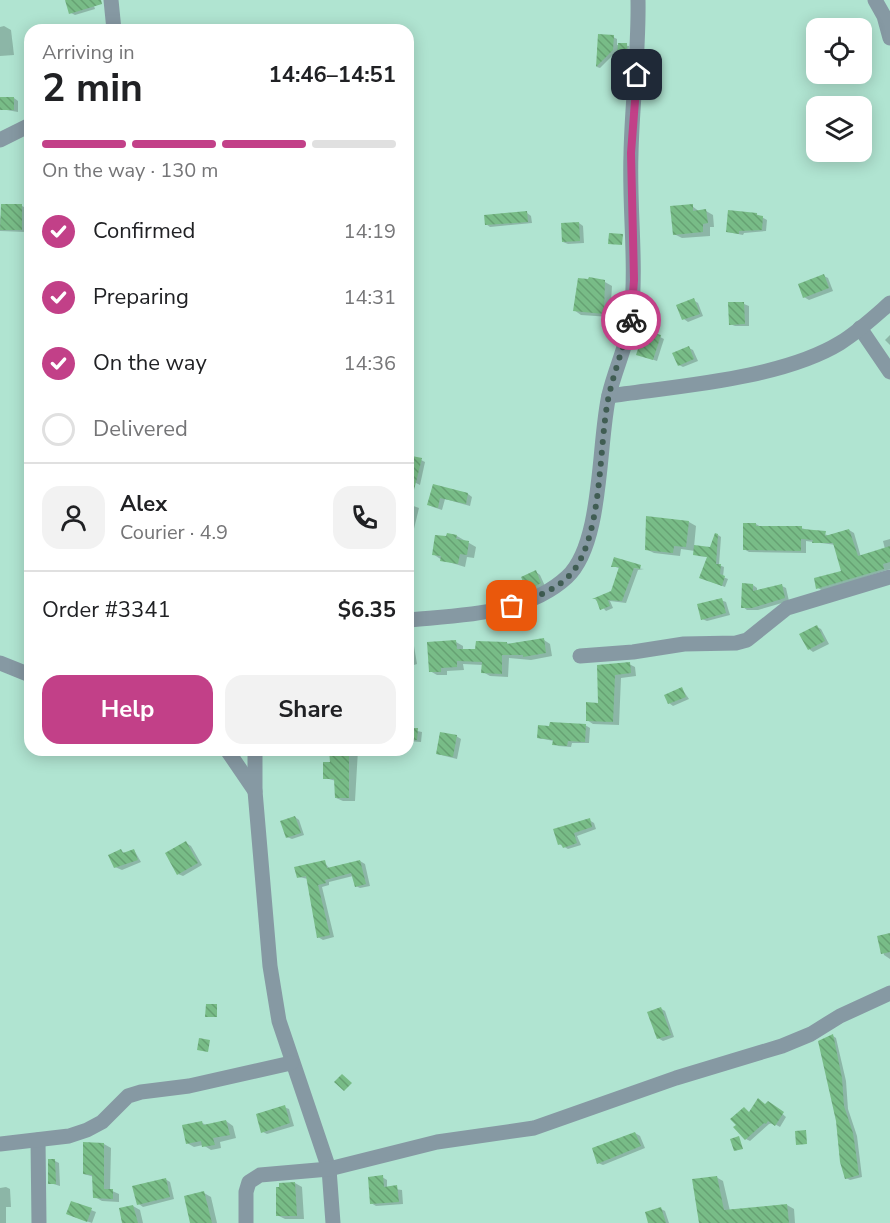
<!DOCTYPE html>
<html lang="en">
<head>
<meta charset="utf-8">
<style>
	:root { --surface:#fff; --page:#f2f2f2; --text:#202124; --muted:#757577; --line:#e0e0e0; --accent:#c24088 }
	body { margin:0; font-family:"Nunito Sans",sans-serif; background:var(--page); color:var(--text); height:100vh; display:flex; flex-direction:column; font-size:22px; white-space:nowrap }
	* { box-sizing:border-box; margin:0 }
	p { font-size:20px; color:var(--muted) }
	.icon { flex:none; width:33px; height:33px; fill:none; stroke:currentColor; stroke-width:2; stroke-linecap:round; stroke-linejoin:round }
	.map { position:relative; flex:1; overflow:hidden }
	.sheet { position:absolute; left:24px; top:24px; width:390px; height:732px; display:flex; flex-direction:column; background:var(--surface); border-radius:18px; box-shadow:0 3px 15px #0003 }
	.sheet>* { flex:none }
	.controls { position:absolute; left:806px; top:18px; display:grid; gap:12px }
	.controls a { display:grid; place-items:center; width:66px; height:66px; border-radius:12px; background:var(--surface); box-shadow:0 3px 15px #0003; font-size:30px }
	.pin { position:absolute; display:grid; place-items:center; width:51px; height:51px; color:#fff; margin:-26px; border-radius:12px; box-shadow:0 3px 9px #0006 }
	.courier { position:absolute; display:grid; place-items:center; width:60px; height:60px; margin:-30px; border:4px solid #c24088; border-radius:50%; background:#fff; color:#222; box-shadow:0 2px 8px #0007 }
	.head em { font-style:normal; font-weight:700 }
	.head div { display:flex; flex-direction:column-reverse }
	.head { display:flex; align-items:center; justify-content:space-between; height:102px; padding:0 18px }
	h1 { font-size:39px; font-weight:700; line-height:45px }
	.bar { display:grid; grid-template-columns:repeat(4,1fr); gap:9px 6px; align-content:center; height:72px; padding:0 18px }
	.bar i { height:8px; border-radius:4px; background:var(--line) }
	.bar .selected { background:var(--accent) }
	.bar p { grid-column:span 4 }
	.line { display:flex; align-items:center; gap:15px; padding:0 18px; border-top:2px solid var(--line) }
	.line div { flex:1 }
	.round { display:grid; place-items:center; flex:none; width:63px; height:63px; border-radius:18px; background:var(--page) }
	ol { padding:0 18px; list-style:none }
	li { display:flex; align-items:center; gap:18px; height:66px }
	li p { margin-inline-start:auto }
	li .icon { padding:6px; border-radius:50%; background:var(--accent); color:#fff; stroke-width:4 }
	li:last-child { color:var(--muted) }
	li i { width:33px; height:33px; border:3px solid var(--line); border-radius:50% }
	.primary-button { display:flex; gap:12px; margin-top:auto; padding:12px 18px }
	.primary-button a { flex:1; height:69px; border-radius:18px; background:var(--accent); color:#fff; font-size:24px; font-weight:700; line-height:69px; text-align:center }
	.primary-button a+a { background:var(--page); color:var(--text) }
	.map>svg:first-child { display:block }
	.shadow { fill:#0003 }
	.building { fill:url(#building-back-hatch) }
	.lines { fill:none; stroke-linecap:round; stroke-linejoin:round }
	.minor { stroke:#8699a3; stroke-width:15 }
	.done { stroke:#405d53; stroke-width:6; stroke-dasharray:0 10.8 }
	.route { stroke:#c24088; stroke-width:8 }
</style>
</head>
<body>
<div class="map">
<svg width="890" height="1223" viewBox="0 0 890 1223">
	<defs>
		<pattern id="building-back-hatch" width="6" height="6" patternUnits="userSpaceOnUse" patternTransform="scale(1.5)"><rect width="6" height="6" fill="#78bc87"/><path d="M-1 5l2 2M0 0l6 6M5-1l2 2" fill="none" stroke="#66a173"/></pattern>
	</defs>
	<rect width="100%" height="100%" fill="#b0e4d1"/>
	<g class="shadow">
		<path d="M66,0H92L95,9L75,15L71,13Z"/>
		<path d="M87,25H103L104,30H87Z"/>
		<path d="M4,26L11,30L14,55L0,56V27Z"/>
		<path d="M599,36L613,37L617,39V45L629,46L628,56H619V49L600,68L597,67Z"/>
		<path d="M14,98L18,101V112L1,109Z"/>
		<path d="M27,176H30V188L26,186Z"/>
		<path d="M22,206L26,208V232L0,231V218Z"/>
		<path d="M692,206L700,212L706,211L713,215L714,227H710V236L682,238L674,234Z"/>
		<path d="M527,213L531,216L532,223L490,227L486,224Z"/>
		<path d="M756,214L767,220L766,231L744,233L743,235L728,232Z"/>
		<path d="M579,223L583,226L584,243L568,244L563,242Z"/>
		<path d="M824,276L828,278L833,291L809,300L804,297Z"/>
		<path d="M605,282L612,286L610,317L581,315L574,310Z"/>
		<path d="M693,300L698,303L703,316L688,322L684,319Z"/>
		<path d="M744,304L749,306V326H735L730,324Z"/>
		<path d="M890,335V345L885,340Z"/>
		<path d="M660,337L664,339L657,361L642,356Z"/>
		<path d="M689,348L693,350L698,361L683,367L679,365Z"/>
		<path d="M421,460L425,462L420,485L408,479Z"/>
		<path d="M434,486L468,494L472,497L470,506L445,499L442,510L433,507L429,505Z"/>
		<path d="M408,504L419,508L413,533L408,532Z"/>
		<path d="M648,518L689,522L696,526L694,547L711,548L718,535L721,537L719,565L724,567L723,577L728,579L725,587L704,579L708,557L698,556L695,551L681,549L680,556L654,553L646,549Z"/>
		<path d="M756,524L761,527L801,528L831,536L849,530L854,533L861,557L885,549L883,541L890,539V569L823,591L818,588L843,572L836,545L806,541V553L749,552L744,549Z"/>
		<path d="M437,536H457L476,547L474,558L467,557L465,567L442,560L433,554Z"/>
		<path d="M613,566L644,569L638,570L626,603L610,601L613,608L606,611L595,599L612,592L621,569Z"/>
		<path d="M536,572L540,575L545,586L533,592L528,589Z"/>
		<path d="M753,585L757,588V591L782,586L786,588L789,601L758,610H747L743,607Z"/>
		<path d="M721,600L726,602L730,615L707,621L702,619Z"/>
		<path d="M817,627L821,629L829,644L813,652L809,649Z"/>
		<path d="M408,632L412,634L417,664L408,667Z"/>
		<path d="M544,640L550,644L552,656L531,660L509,658L508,677L490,676L483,672V665L463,664L464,670L447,671V675H437L430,671L456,642L463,646V650L477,651L507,643L511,645Z"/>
		<path d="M629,664L635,667L636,676L621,678L619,725L593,724L587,720L599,705L598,666Z"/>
		<path d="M682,689L689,699L673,706L669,703Z"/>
		<path d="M585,725L590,728L589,743H572L571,747L558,746L554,741L538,738Z"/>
		<path d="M408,729L422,732L421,742L408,741Z"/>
		<path d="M456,736L461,739L457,759L437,754Z"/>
		<path d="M331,750H358L355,801H343L336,798V781L325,778L331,764Z"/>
		<path d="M295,817L299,820L304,835L292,839L287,837Z"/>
		<path d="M589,820L594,823L596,829L577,836L581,845L568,849L559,844Z"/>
		<path d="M186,843L191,846L202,865L183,876L178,874Z"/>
		<path d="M134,850L141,862L122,870L115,867L121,851L125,853Z"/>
		<path d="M360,861L365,864L370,886L360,888L356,886L353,876L329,882V885L322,887L334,937L323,940L318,937L308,879L299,877L324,862L330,869Z"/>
		<path d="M890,935V959L884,955L879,937Z"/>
		<path d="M660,1008L665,1011L674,1037L663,1041L658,1038Z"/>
		<path d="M833,1036L836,1038L846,1081L848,1109L857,1136L862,1177L850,1180L846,1178Z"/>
		<path d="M766,1105H772L786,1117L780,1127L773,1123L769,1124L750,1141L746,1139L744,1109L750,1113Z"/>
		<path d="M284,1107L289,1109L294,1126L267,1134L263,1132Z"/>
		<path d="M226,1121L233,1126L236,1138L220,1142L221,1148L211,1150L203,1145L194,1147L187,1143L201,1122L207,1126Z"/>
		<path d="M635,1133L640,1136L645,1148L603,1165L598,1163Z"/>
		<path d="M104,1144L111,1148L110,1190L119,1194V1202L102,1201L95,1197L94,1177L84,1174Z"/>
		<path d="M55,1161L59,1163L60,1186L50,1183Z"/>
		<path d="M382,1177L387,1180V1188L402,1190L403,1204L376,1206L371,1203Z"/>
		<path d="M716,1177L723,1181L730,1211L787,1205L794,1209L795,1223H700Z"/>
		<path d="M165,1179L170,1182L174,1199L143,1207L139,1204Z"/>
		<path d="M295,1183L302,1187L304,1219H285L277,1215Z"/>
		<path d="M6,1187L10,1189L11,1207H6V1223H0V1188Z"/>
		<path d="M204,1193L211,1197L217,1223H192Z"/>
		<path d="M133,1206L140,1210L143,1223H124Z"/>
		<path d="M661,1209L665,1211L669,1223H650Z"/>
		<path d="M91,1210L96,1212L92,1223L72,1216Z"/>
	</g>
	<g class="building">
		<path d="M65,0H101L102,4L69,14Z"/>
		<path d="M598,34L614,35L613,50L596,67Z"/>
		<path d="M618,43H627V56H617Z"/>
		<rect x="0" y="97" width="14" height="13"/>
		<path d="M1,204H22V230H0Z"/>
		<path d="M693,204V211L706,209L708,223L703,224V232L673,235L670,206Z"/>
		<path d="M728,210L757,213V215L763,216L762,230L739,231V234L726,232Z"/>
		<path d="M527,211L528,222L485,225L484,215Z"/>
		<path d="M579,222L580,241L562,242L561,223Z"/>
		<path d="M609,233L623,234L622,245L608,244Z"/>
		<path d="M824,274L829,288L803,298L798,284Z"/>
		<path d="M589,277L605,280L604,314L573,311L578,278L588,279Z"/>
		<path d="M694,298L700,314L682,320L676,305Z"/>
		<path d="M728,302H744L745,324L729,325Z"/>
		<path d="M644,330L661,335L653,360L636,355Z"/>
		<path d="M689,346L694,359L678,366L672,353Z"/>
		<path d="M412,456L422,458L412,498H408V473Z"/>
		<path d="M433,484L468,493L466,504L440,498L438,508L427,505Z"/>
		<path d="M646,516L689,521L686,547L674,546L673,553L645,550Z"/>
		<path d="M743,523H756V526H802V529L826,531L825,536L849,529L858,556L890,546V562L883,564L884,569L816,589L814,578L841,571L833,543H812L813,540L801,539V551L743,550Z"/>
		<path d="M447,533L457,535L456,539L469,541L467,555L460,554L458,564L440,561L441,556L432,555L435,535L446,536Z"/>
		<path d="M715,533L718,534L716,564H721L720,574L725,576L722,586L699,578L707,557L693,555L694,545L710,547Z"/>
		<path d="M614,557L641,565L640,569L634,568L622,601L608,600L610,606L600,610L596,599H592L611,591L619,567H611Z"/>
		<path d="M536,570L541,583L527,591L521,577Z"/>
		<path d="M742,583L753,584V591L782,584L785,598L752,608H741Z"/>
		<path d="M722,598L726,613L701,620L697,604Z"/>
		<path d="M817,625L825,641L808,650L799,634Z"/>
		<path d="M544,638L546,653L523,657V655H502V674L481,673L482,662L457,661V667L441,668V672H429L427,642L456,640L457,649H475L476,641L507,642V644Z"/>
		<path d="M630,662L631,673L615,675L613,722L586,721V702L598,703L597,665Z"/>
		<path d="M682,687L686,697L668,704L664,695Z"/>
		<path d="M550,722L586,724L585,742L568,741L567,746L552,745L553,740L537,738L538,725L549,726Z"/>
		<path d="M408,728H418L417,740H408Z"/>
		<path d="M440,732L457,735L453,757L436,754Z"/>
		<path d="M329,750H349V798H335L334,779H323V762H330Z"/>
		<path d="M295,816L301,833L286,838L280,821Z"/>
		<path d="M590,818L592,827L574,833L577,843L563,848L561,844L558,845L553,829Z"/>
		<path d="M186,841L198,863L177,875L165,853Z"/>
		<path d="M121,849L123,853L134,849L138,860L114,868L108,855Z"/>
		<path d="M325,860L327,868L360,860L366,884L355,887L351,873L325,880L326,883L318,885L330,935L317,938L306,876L297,878L294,867Z"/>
		<path d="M890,933V952L881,954L877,936Z"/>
		<path d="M206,1004H217V1017H205Z"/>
		<path d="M661,1007L671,1035L657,1039L647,1012Z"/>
		<path d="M833,1034L842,1078L844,1106L853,1133L859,1175L845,1179L840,1162L836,1121L818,1041Z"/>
		<path d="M199,1038L210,1040L208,1052L197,1050Z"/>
		<path d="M342,1074L352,1083L344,1091L334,1082Z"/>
		<path d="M758,1098L765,1104L768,1101L784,1112L775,1126L768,1121L766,1124L764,1123L745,1140L733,1127L736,1125L730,1119L744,1107L749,1112Z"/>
		<path d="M285,1105L290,1123L261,1133L256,1114Z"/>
		<path d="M226,1120L230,1135L213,1138L215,1145L202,1147L201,1141L186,1144L182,1125L202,1121L203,1125Z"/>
		<path d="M806,1130L807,1144L796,1145L795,1131Z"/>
		<path d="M635,1132L641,1146L597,1164L592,1148Z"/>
		<path d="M739,1136L743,1149L734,1151L730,1139Z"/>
		<path d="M83,1142L104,1143V1189H113V1199L93,1198L92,1175L83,1174Z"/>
		<path d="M48,1159H55L56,1184H48Z"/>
		<path d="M383,1175L384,1187L397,1185L399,1202L370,1204L368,1177Z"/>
		<path d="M717,1176L724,1210L787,1204L789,1223H699L692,1179Z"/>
		<path d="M166,1178L170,1197L137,1205L132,1186Z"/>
		<path d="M295,1182L297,1216H276V1187H279V1183Z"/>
		<path d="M204,1191L212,1223H190L184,1196Z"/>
		<path d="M71,1201L92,1208L87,1222L66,1214Z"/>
		<path d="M133,1205L138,1223H122L119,1208Z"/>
		<path d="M661,1207L666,1223H648L645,1212Z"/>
	</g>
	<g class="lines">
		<g class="minor">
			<path d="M111,0L114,30"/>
			<path d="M875,0L884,16L890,38"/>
			<path d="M0,140L30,125"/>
			<path d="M860,328L890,372"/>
			<path d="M609,396C677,386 781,379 840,343C858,332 874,317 890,303"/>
			<path d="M408,620C460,615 526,615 567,577C603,544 598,443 609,395C615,369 628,343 631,317C637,263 629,208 631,154C632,102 639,52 638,0"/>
			<path d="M580,656L633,652L684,644L736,643L747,640L787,608L890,577"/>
			<path d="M0,663L30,675"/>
			<path d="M227,750L255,791"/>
			<path d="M255,750V791L270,966L279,1021L329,1169L333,1223"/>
			<path d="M38,1140L39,1223"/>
			<path d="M0,1144L69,1136L87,1130L102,1122L128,1096L141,1092L189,1086L291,1063"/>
			<path d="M246,1223V1192L249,1182L260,1175L329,1169L437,1142L534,1128L676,1078L782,1046L811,1034L840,1016L890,993"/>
		</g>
	</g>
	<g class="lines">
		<path class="done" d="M512,606C532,598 553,592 569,576C604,540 598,444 609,395C615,369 624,345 631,320"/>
		<path class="route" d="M631,320L634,280L631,153L637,75"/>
	</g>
</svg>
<div class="controls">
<a><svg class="icon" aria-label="locate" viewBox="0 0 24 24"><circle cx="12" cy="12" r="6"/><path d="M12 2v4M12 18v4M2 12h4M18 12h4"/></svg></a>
<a><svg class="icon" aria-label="layers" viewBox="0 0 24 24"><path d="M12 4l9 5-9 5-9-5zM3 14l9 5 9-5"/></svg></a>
</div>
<div class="pin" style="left:512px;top:606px;background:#ea580c"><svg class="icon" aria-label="bag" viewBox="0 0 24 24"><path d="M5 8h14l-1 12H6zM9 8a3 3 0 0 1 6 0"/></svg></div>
<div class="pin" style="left:637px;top:75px;background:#1f2937"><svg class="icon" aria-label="home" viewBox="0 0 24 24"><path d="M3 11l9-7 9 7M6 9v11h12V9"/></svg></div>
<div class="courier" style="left:631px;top:320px"><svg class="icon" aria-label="bike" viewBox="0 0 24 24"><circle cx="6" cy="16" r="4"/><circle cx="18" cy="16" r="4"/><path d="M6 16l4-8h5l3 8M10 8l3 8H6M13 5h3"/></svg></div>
<section class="sheet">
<div class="head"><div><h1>2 min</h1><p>Arriving in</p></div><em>14:46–14:51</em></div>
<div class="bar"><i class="selected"></i><i class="selected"></i><i class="selected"></i><i></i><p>On the way · 130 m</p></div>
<ol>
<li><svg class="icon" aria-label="check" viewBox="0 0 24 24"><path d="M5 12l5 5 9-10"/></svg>Confirmed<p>14:19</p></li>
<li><svg class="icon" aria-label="check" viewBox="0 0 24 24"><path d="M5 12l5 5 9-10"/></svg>Preparing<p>14:31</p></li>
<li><svg class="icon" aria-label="check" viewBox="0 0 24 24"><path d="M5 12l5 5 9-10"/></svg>On the way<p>14:36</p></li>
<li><i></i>Delivered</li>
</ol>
<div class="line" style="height:108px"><a class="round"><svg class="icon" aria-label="person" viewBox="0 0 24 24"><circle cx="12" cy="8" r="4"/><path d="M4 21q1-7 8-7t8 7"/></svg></a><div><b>Alex</b><p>Courier · 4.9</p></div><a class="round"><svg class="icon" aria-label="phone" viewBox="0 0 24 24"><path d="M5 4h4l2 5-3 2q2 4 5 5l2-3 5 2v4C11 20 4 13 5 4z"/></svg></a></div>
<div class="line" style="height:78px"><div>Order #3341</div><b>$6.35</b></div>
<div class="primary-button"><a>Help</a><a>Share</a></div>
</section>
</div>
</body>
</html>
